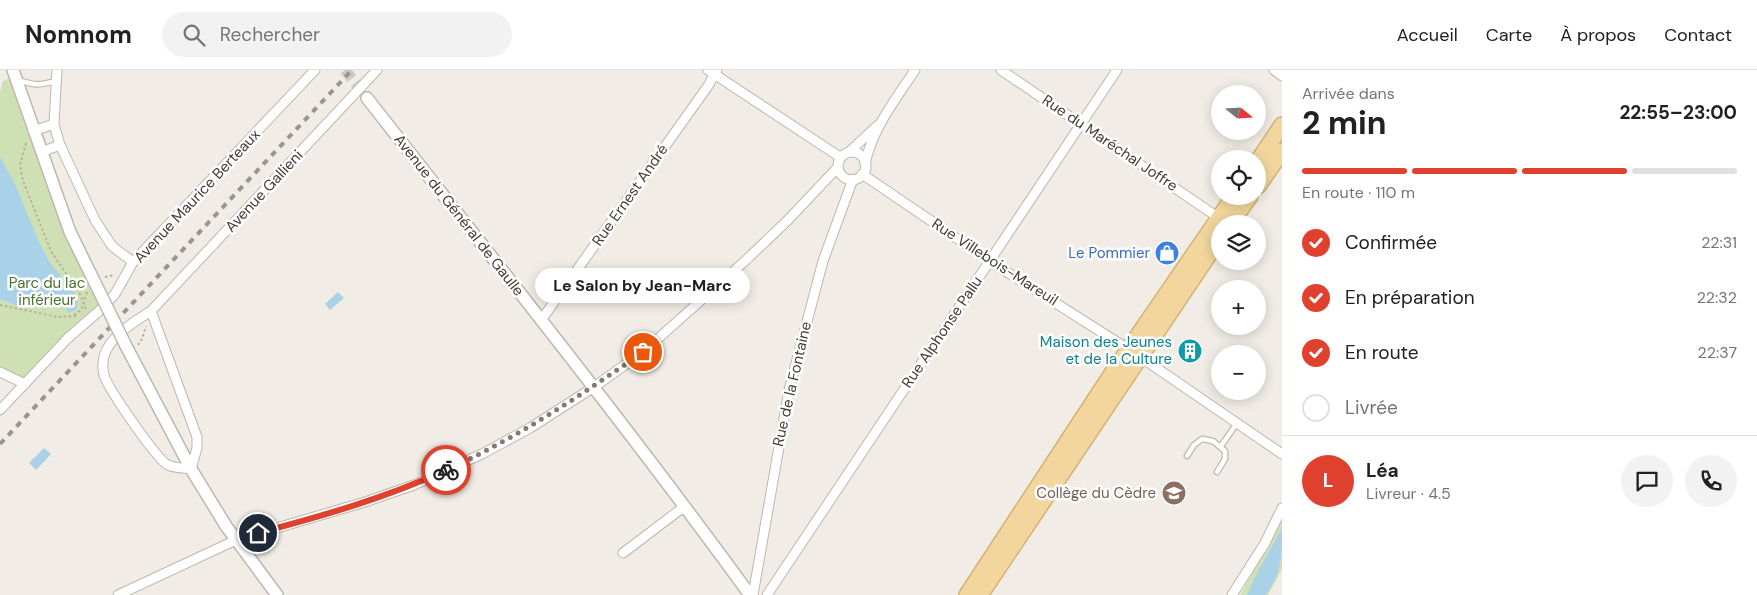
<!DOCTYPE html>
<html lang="fr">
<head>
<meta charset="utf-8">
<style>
	:root { --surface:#fff; --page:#f2f2f2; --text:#202124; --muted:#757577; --line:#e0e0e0; --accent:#e0402e }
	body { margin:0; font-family:"DM Sans",sans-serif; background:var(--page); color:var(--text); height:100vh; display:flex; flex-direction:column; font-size:19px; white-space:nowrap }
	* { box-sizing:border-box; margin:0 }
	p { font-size:16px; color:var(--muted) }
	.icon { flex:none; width:28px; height:28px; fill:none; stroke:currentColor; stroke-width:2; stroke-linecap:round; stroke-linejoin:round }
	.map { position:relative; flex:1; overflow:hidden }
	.details { display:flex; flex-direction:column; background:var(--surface); width:475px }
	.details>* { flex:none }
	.needle { width:32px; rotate:108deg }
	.fabs { position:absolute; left:1211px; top:15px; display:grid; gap:10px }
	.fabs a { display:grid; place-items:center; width:55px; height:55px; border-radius:50%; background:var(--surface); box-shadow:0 2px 12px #0003; font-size:25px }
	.pin { position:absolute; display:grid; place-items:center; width:42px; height:42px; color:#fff; margin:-21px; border:2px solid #fff; border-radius:50%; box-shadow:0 1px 5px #0007 }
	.courier { position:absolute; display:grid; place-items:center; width:50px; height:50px; margin:-25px; border:4px solid #e0402e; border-radius:50%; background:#fff; color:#222; box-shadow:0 1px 6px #0007 }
	.bubble { position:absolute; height:35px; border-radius:18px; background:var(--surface); box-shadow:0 2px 12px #0003; font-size:16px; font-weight:700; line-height:35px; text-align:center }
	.summary em { font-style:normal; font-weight:700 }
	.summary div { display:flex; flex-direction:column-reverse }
	.summary { display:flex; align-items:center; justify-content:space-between; height:85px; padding:0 20px }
	h1 { font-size:32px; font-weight:700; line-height:38px }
	.bar { display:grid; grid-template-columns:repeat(4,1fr); gap:8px 5px; align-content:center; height:60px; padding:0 20px }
	.bar i { height:6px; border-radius:4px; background:var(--line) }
	.bar .active { background:var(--accent) }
	.bar p { grid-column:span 4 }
	.line { display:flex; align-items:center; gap:12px; padding:0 20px; border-top:1px solid var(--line) }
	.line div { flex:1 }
	.round { display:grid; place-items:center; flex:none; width:52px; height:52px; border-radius:26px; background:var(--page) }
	ol { padding:0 20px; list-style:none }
	li { display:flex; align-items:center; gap:15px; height:55px }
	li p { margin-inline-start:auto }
	li .icon { padding:5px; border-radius:50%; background:var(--accent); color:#fff; stroke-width:4 }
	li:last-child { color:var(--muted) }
	li i { width:28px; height:28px; border:2px solid var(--line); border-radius:50% }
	header { display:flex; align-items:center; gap:30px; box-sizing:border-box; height:70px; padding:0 25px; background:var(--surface); border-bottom:1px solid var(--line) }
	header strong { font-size:24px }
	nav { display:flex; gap:28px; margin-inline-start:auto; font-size:18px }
	.search { width:350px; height:45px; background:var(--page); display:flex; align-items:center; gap:12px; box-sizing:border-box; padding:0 18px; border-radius:28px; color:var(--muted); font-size:19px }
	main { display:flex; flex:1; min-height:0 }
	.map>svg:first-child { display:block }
	.green { fill:#cfe1b4 }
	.water { fill:#a9d1e7 }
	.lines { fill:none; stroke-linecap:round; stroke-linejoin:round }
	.tertiary-tunnel { stroke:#cecac3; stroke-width:11; stroke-dasharray:11 5.5; stroke-linecap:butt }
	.service-casing { stroke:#beb7ad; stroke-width:7 }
	.minor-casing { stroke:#beb7ad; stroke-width:11 }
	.tertiary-casing { stroke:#beb7ad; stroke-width:14 }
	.primary-casing { stroke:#d5b271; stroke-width:18 }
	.path { stroke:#bbaf9d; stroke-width:2; stroke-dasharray:2.5 2.5; stroke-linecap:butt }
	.service { stroke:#fff; stroke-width:4.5 }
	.minor { stroke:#fff; stroke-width:9 }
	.tertiary { stroke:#fff; stroke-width:11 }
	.primary { stroke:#f2d69e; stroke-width:15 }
	.rail { stroke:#959595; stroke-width:4; stroke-dasharray:6 6; stroke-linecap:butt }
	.tertiary-bridge-casing { stroke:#beb7ad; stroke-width:14; stroke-linecap:butt }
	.tertiary-bridge { stroke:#fff; stroke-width:11 }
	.done { stroke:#807b74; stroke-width:5; stroke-dasharray:0 9 }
	.route { stroke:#e0402e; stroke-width:6 }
	.labels { text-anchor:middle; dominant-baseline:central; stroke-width:5; stroke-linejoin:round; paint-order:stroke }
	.street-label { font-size:15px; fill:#433d36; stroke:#fff }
	.shop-label { font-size:15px; fill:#366cbe; stroke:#fff; text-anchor:end }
	.park-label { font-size:15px; fill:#4b6e31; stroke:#fff }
	.culture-label { font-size:15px; fill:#0d838f; stroke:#fff; text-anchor:end }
	.education-label { font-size:15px; fill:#785e54; stroke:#fff; text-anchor:end }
</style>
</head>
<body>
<header>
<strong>Nomnom</strong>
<div class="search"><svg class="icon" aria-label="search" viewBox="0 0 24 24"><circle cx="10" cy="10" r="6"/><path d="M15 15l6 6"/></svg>Rechercher</div>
<nav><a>Accueil</a><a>Carte</a><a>À propos</a><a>Contact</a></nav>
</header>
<main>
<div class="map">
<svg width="1282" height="525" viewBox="0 0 1282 525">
	<rect width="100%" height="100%" fill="#f1ede6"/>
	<g class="green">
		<path d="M15,6L41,82L105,234L25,314L0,302V22L3,11Z"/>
		<path d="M1282,450V499L1268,525H1240Z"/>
	</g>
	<g class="water">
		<path d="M0,87L15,114L39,172L50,193L73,221L78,231L76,240L68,243L66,238C55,230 40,238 27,237C18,236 8,233 0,229Z"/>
		<path d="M338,222L344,228L330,240L325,234Z"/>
		<path d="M44,378L51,384L36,400L29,393Z"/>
		<path d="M1282,458C1282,482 1282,506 1265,525H1247L1256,505Z"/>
	</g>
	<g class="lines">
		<path class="tertiary-tunnel" d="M345,0L367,28"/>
		<defs>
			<g id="service">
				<path d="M18,10C34,15 38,16 55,11"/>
				<path d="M1221,376L1237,353"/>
				<path d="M1187,386L1194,375L1202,369L1213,371L1225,381V389L1217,402"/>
			</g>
			<g id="minor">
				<path d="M57,0L54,54L60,75L95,150L112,176L133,192"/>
				<path d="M708,0L840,87"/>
				<path d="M1001,0L1219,148"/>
				<path d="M1274,0L1282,6"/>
				<path d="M33,61L54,54"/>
				<path d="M41,82L60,75"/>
				<path d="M849,82L877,56"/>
				<circle cx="852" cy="96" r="14"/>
				<path d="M865,94C872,59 896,29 915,0"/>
				<path d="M862,104L999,197L1139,286L1282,384"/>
				<path d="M151,241L197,367V378L191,399C184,398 174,398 168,395C157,390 107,317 104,305C102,298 103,291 104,286C110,266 135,251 151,241L377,0"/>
				<path d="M542,249L708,16L717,0"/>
				<path d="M0,302L25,314"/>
				<path d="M0,340L68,268L98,242L115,224L133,192L315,0"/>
				<path d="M623,483L685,436"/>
				<path d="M118,525L236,470L365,432L414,415L482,384L530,358L594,317L643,282L745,191L788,150L838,97"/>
				<path d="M753,525L789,320L823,191L853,109"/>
				<path d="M767,525L1117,0"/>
				<path d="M1232,525L1265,473L1282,438"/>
			</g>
			<g id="tertiary">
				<path d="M13,0L70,162L101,225"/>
				<path d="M367,28C496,193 627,356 750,525"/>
				<path d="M126,276L191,399L226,456L277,525"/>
			</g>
			<g id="primary">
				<path d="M1258,91L1282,55"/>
				<path d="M1258,116L1282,81"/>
				<path d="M1230,154L1250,126"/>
				<path d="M967,525L1117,296L1234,126"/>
				<path d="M980,525L1220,168"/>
			</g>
		</defs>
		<use href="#service" class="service-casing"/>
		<use href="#minor" class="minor-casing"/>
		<use href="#tertiary" class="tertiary-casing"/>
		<use href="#primary" class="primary-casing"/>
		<g class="path">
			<path d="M26,73L20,95L23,111L51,181L81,226L86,240"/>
			<path d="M105,207L115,205"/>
			<path d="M0,235L58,247L77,246"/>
			<path d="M74,245L81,240L87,222"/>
			<path d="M138,275L142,269L146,256"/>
		</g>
		<use href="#service" class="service"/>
		<use href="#minor" class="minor"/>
		<use href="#tertiary" class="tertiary"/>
		<use href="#primary" class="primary"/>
		<path class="rail" d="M0,374L352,0"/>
		<defs>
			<path id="tertiary-bridge" d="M101,225L126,276"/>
		</defs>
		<use href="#tertiary-bridge" class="tertiary-bridge-casing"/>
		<use href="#tertiary-bridge" class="tertiary-bridge"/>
	</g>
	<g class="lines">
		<path class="done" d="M446,400C517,368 580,326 643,282"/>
		<path class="route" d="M258,463C322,446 386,428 446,400"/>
	</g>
	<defs>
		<symbol id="shop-disc" viewBox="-11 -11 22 22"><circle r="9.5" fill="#3f7fe0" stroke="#fff"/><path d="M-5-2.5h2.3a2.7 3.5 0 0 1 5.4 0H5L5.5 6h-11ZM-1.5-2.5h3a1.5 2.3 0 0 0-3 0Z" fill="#fff"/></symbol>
		<symbol id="building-disc" viewBox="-11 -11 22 22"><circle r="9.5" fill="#0f9aa8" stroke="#fff"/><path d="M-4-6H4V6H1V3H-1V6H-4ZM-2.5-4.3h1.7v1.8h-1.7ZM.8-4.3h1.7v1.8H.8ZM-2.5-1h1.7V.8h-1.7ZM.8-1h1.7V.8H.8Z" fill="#fff"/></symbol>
		<symbol id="school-disc" viewBox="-11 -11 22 22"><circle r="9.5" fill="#8d6e63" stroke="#fff"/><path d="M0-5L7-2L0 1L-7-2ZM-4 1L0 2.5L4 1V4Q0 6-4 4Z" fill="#fff"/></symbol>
	</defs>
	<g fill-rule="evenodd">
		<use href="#shop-disc" x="1153" y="169" width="28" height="28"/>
		<use href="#building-disc" x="1176" y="267" width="28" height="28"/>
		<use href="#school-disc" x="1160" y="409" width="28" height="28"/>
	</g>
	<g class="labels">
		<g class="street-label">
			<text transform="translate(1110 73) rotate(34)">Rue du Maréchal Joffre</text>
			<text transform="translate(264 121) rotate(-47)">Avenue Gallieni</text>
			<text transform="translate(630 125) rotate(-55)">Rue Ernest André</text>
			<text transform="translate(197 126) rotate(-47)">Avenue Maurice Berteaux</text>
			<text transform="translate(459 145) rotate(52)">Avenue du Général de Gaulle</text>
			<text transform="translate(995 192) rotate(33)">Rue Villebois-Mareuil</text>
			<text transform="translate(942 262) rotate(-56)">Rue Alphonse Pallu</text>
			<text transform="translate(792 314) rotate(-77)">Rue de la Fontaine</text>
		</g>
		<g class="shop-label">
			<text x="1150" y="183">Le Pommier</text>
		</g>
		<g class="park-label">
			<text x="47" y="213">Parc du lac<tspan x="47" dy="17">inférieur</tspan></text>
		</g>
		<g class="culture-label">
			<text x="1172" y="272">Maison des Jeunes<tspan x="1172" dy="17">et de la Culture</tspan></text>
		</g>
		<g class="education-label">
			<text x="1156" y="423">Collège du Cèdre</text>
		</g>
	</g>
</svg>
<div class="fabs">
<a><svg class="needle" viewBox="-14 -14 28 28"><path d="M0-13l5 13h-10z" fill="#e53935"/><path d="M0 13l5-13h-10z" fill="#757577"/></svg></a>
<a><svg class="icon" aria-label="locate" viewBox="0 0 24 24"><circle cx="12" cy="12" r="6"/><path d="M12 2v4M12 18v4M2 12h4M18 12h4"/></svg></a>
<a><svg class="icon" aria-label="layers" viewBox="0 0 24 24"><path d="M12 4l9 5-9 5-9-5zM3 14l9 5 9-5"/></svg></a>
<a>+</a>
<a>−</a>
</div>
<div class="pin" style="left:643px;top:282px;background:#ea580c"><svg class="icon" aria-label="bag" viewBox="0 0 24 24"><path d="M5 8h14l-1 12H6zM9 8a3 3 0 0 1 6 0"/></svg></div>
<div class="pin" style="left:258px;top:463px;background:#1f2937"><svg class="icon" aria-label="home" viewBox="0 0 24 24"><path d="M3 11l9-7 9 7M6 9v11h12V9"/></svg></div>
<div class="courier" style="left:446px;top:400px"><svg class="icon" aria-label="bike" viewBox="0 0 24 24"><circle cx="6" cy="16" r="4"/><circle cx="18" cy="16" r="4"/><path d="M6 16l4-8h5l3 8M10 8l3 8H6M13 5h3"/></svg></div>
<div class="bubble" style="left:535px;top:198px;width:215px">Le Salon by Jean-Marc</div>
</div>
<section class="details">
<div class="summary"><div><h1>2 min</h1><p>Arrivée dans</p></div><em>22:55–23:00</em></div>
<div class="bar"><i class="active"></i><i class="active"></i><i class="active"></i><i></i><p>En route · 110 m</p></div>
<ol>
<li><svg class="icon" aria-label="check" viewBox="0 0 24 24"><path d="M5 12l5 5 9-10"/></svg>Confirmée<p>22:31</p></li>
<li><svg class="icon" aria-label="check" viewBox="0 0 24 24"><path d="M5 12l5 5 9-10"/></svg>En préparation<p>22:32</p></li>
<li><svg class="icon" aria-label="check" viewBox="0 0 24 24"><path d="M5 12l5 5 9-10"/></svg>En route<p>22:37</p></li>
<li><i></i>Livrée</li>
</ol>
<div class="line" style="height:90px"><b class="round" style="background:var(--accent);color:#fff">L</b><div><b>Léa</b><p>Livreur · 4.5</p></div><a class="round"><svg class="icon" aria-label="chat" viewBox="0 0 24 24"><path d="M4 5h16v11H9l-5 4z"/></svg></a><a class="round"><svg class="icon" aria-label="phone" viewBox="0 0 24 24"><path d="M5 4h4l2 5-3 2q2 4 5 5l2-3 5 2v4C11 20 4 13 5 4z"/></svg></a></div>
</section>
</main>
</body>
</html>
